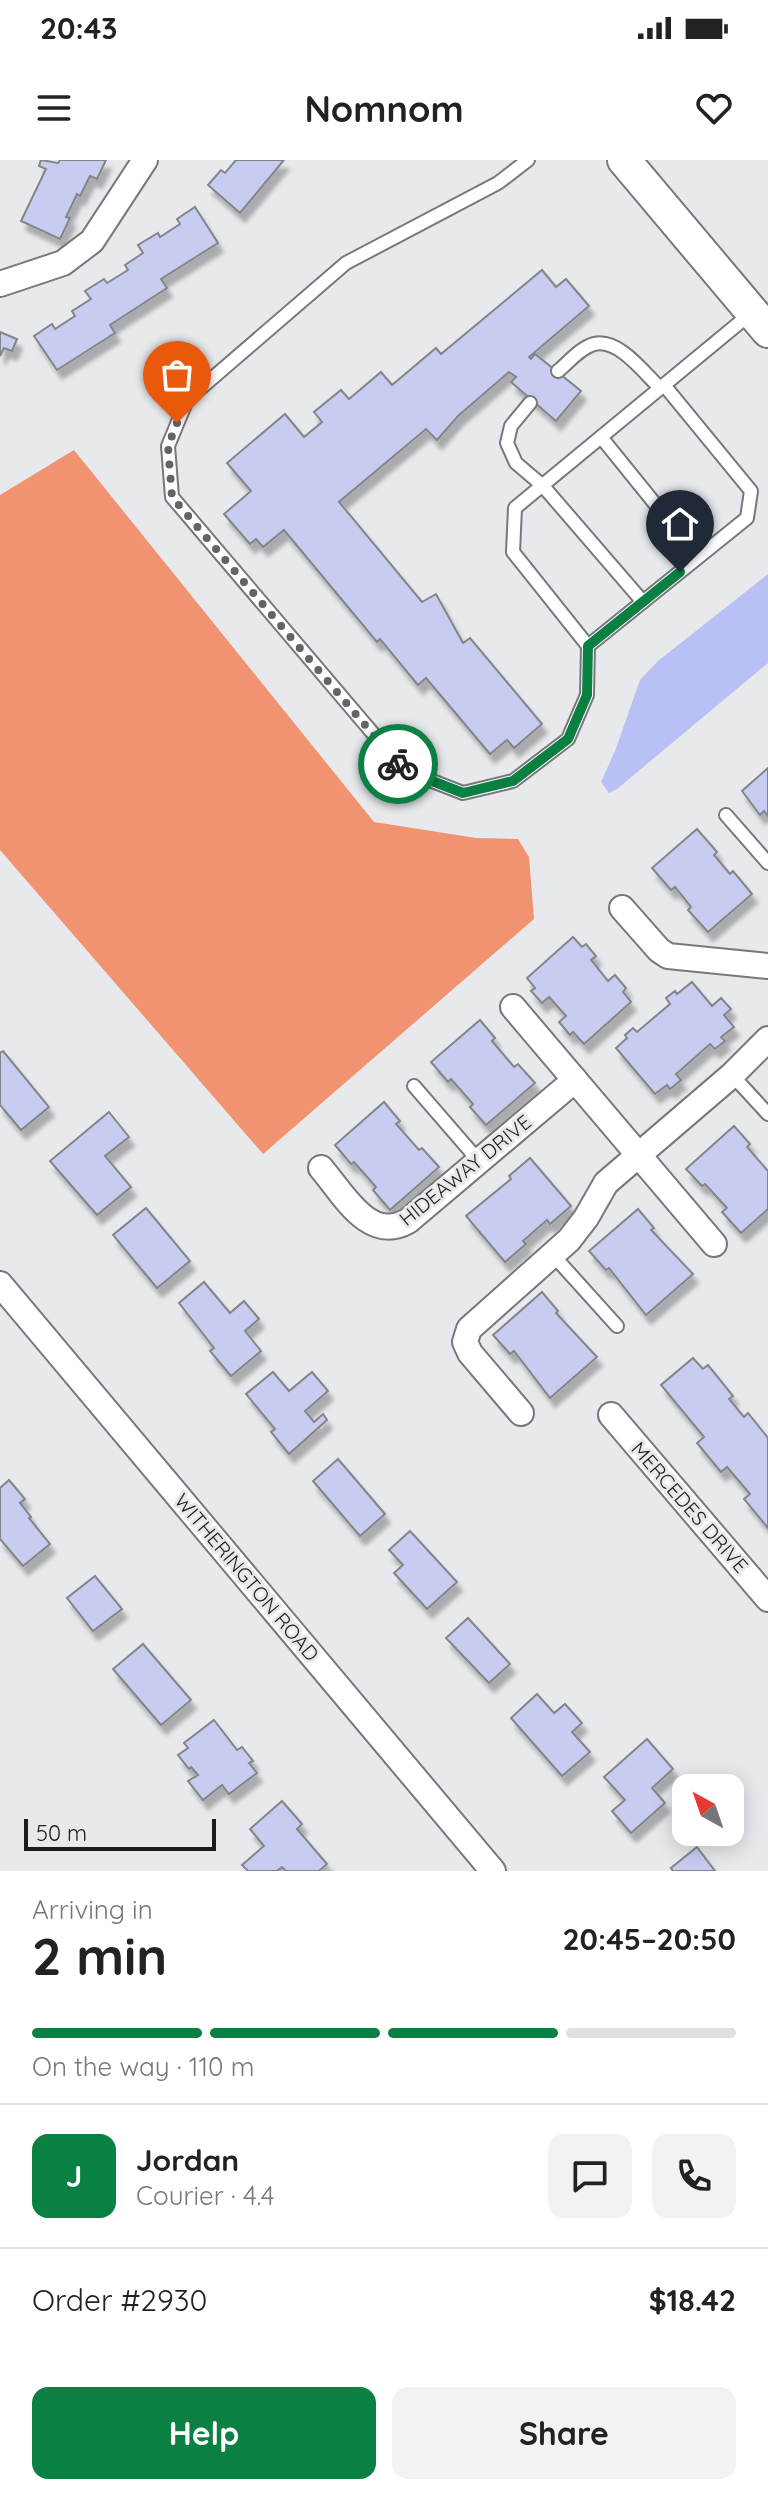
<!DOCTYPE html>
<html lang="en">
<head>
<meta charset="utf-8">
<style>
	:root { --surface:#fff; --page:#f2f2f2; --text:#222; --muted:#767676; --line:#e0e0e0; --accent:#0b8043 }
	body { margin:0; font-family:Quicksand,sans-serif; background:var(--page); color:var(--text); height:100vh; display:flex; flex-direction:column; font-size:30px; white-space:nowrap }
	* { box-sizing:border-box; margin:0 }
	p { font-size:26px; color:var(--muted) }
	.icon { flex:none; width:44px; height:44px; fill:none; stroke:currentColor; stroke-width:2; stroke-linecap:round; stroke-linejoin:round }
	.map { position:relative; height:1711px; overflow:hidden }
	.side { display:flex; flex-direction:column; background:var(--surface); flex:1 }
	.side>* { flex:none }
	.needle { width:52px; rotate:320deg }
	.buttons { position:absolute; left:672px; top:1614px; display:grid; gap:16px }
	.buttons a { display:grid; place-items:center; width:72px; height:72px; border-radius:16px; background:var(--surface); box-shadow:0 4px 20px #0003; font-size:40px }
	.scale { position:absolute; left:24px; bottom:20px; width:192px; box-sizing:border-box; padding-left:8px; border:4px solid #1d1d1f; border-top:0; font-size:22px; line-height:28px; white-space:nowrap; color:#1d1d1f; -webkit-text-stroke:6px #e8e9ed; paint-order:stroke }
	.pin { position:absolute; display:grid; place-items:center; width:68px; height:68px; color:#fff; margin:-82px -34px; border-radius:50% 50% 50% 0; rotate:-45deg; box-shadow:0 0 8px #0007 }
	.pin .icon { rotate:45deg }
	.courier { position:absolute; display:grid; place-items:center; width:80px; height:80px; margin:-40px; border:6px solid #0b8043; border-radius:50%; background:#fff; color:#222; box-shadow:0 2px 10px #0007 }
	.summary em { font-style:normal; font-weight:700 }
	.summary div { display:flex; flex-direction:column-reverse }
	.summary { display:flex; align-items:center; justify-content:space-between; height:136px; padding:0 32px }
	h1 { font-size:52px; font-weight:700; line-height:60px }
	.bar { display:grid; grid-template-columns:repeat(4,1fr); gap:12px 8px; align-content:center; height:96px; padding:0 32px }
	.bar i { height:10px; border-radius:6px; background:var(--line) }
	.bar .active { background:var(--accent) }
	.bar p { grid-column:span 4 }
	.line { display:flex; align-items:center; gap:20px; padding:0 32px; border-top:2px solid var(--line) }
	.line div { flex:1 }
	.round { display:grid; place-items:center; flex:none; width:84px; height:84px; border-radius:16px; background:var(--page) }
	.action { display:flex; gap:16px; margin-top:auto; padding:16px 32px }
	.action a { flex:1; height:92px; border-radius:16px; background:var(--accent); color:#fff; font-size:32px; font-weight:700; line-height:92px; text-align:center }
	.action a+a { background:var(--page); color:var(--text) }
	.status { display:flex; justify-content:space-between; align-items:center; height:56px; padding:0 40px; background:var(--surface); direction:ltr }
	.status svg { height:22px; fill:currentColor }
	header { display:flex; justify-content:space-between; align-items:center; height:104px; padding:0 32px; background:var(--surface); font-size:36px; font-weight:700 }
	.map>svg:first-child { display:block }
	.forest { fill:#f19270 }
	.water { fill:#b9c0f5 }
	.building { fill:#c7ccf0; stroke:#848588; stroke-width:2; filter:url(#shadow) }
	.lines { fill:none; stroke-linecap:round; stroke-linejoin:round }
	.lane-casing { stroke:#78787c; stroke-width:16 }
	.street-casing { stroke:#78787c; stroke-width:28 }
	.secondary-casing { stroke:#78787c; stroke-width:36 }
	.lane { stroke:#fff; stroke-width:12 }
	.street { stroke:#fff; stroke-width:24 }
	.secondary { stroke:#fff; stroke-width:32 }
	.done { stroke:#646467; stroke-width:8; stroke-dasharray:0 14.4 }
	.route { stroke:#0b8043; stroke-width:10 }
	.labels { text-anchor:middle; dominant-baseline:central; stroke-width:6; stroke-linejoin:round; paint-order:stroke }
	.street-label { font-size:20px; fill:#1d1d1f; stroke:#e8e9ed }
</style>
</head>
<body>
<div class="status"><b>20:43</b><svg viewBox="0 0 49 12"><path d="M0 12V9h3v3zM5 12V6h3v6zM10 12V3h3v9zM15 12V0h3v12zM26 1h20v11H26zM47 4h2v5h-2z"/></svg></div>
<header><svg class="icon" aria-label="menu" viewBox="0 0 24 24"><path d="M4 6h16M4 12h16M4 18h16"/></svg>Nomnom<svg class="icon" aria-label="heart" viewBox="0 0 24 24"><path d="M12 20l-8-8c-3-5 5-10 8-4 3-6 11-1 8 4z"/></svg></header>
<div class="map">
<svg width="768" height="1711" viewBox="0 0 768 1711">
	<defs>
		<filter id="shadow"><feDropShadow dx="5" dy="9" stdDeviation="2" flood-color="#0004"/></filter>
	</defs>
	<rect width="100%" height="100%" fill="#e8e9ed"/>
	<path class="forest" d="M74,290L374,662L476,678L518,679L529,697L534,759L263,994L0,690V335Z"/>
	<path class="water" d="M768,414V503L617,629L609,633L601,622L615,591L640,520L658,501Z"/>
	<g class="building">
		<path d="M41,0L58,3L60,0H106L97,19L90,16L80,36L77,34L66,57L70,58L60,79L21,61L46,9L39,6Z"/>
		<path d="M236,0H284L240,53L208,25L221,10L225,13Z"/>
		<path d="M195,47L218,83L161,119L167,128L110,165L115,173L57,210L34,176L52,164L55,169L75,156L72,151L91,139L85,131L104,119L107,123L128,110L125,105L143,93L138,85L158,73L160,77L180,64L177,59Z"/>
		<path d="M542,110L556,127L566,119L589,146L529,197L531,199L535,194L581,231L556,261L511,222L516,217L509,212L458,256L437,280L426,269L339,342L422,442L436,434L463,483L470,478L542,564L514,588L507,580L490,594L426,518L418,525L380,479L377,482L284,370L263,387L256,379L250,384L224,354L251,331L227,303L285,254L304,277L322,262L314,252L341,230L349,239L381,212L392,225L436,188L441,194Z"/>
		<path d="M0,172L17,179L12,191L4,188L0,196Z"/>
		<path d="M768,608V656L764,651L760,655L742,631Z"/>
		<path d="M697,669L717,692L714,695L730,714L733,711L752,734L708,772L688,750L691,747L675,727L671,730L652,708Z"/>
		<path d="M573,777L582,787L586,784L596,796L591,800L608,821L615,815L626,828L623,832L631,842L584,884L573,872L570,875L559,862L566,856L549,837L542,843L531,831L535,828L527,818Z"/>
		<path d="M692,822L712,846L721,838L731,849L724,855L734,867L721,877L725,881L715,889L710,884L676,914L681,920L670,929L667,925L655,934L616,888L627,878L625,875L633,868L637,872L670,844L666,838L675,831L677,834Z"/>
		<path d="M480,860L495,878L492,881L514,907L518,904L535,923L486,965L470,947L473,944L451,919L448,922L431,902Z"/>
		<path d="M3,891L49,947L21,970L0,945V893Z"/>
		<path d="M384,942L400,961L396,964L419,990L422,988L439,1007L390,1050L373,1030L376,1027L354,1002L351,1004L335,985Z"/>
		<path d="M109,952L129,977L105,996L131,1027L97,1055L50,1001Z"/>
		<path d="M734,966L750,984L747,987L768,1011V1049L741,1073L722,1052L727,1048L705,1024L702,1026L686,1009Z"/>
		<path d="M530,998L571,1046L550,1064L547,1060L523,1081L526,1084L505,1102L466,1056L511,1019L509,1016Z"/>
		<path d="M146,1048L190,1101L157,1128L113,1075Z"/>
		<path d="M638,1049L654,1068L651,1070L693,1114L646,1155L609,1108L606,1110L589,1091Z"/>
		<path d="M204,1122L230,1153L244,1141L259,1159L245,1171L261,1191L231,1216L210,1191L214,1188L179,1143Z"/>
		<path d="M542,1132L558,1151L556,1153L597,1197L550,1238L514,1191L510,1194L493,1175Z"/>
		<path d="M693,1198L703,1209L708,1205L733,1236L729,1239L744,1257L748,1253L768,1278V1368L744,1339L750,1334L727,1307L721,1312L697,1283L704,1277L661,1225Z"/>
		<path d="M273,1212L289,1231L312,1212L328,1231L305,1251L314,1262L323,1254L327,1260L289,1294L271,1272L275,1269L246,1234Z"/>
		<path d="M338,1299L385,1354L360,1376L313,1321Z"/>
		<path d="M9,1320L25,1339L20,1343L31,1357L29,1358L50,1384L23,1406L0,1379V1328Z"/>
		<path d="M410,1371L457,1422L427,1449L394,1413L403,1405L389,1390Z"/>
		<path d="M95,1416L122,1449L93,1471L67,1438Z"/>
		<path d="M468,1458L510,1504L489,1523L446,1478Z"/>
		<path d="M143,1484L191,1540L161,1565L113,1509Z"/>
		<path d="M537,1534L554,1553L565,1544L582,1563L572,1572L590,1592L562,1616L511,1558Z"/>
		<path d="M214,1560L237,1590L242,1587L253,1601L249,1603L257,1613L229,1634L222,1625L203,1640L188,1621L198,1615L191,1607L189,1609L178,1595L188,1588L184,1583Z"/>
		<path d="M647,1579L673,1609L652,1628L665,1643L631,1673L612,1651L625,1640L604,1617Z"/>
		<path d="M282,1641L302,1664L297,1669L327,1704L319,1711H286L282,1707L277,1711H248L242,1705L264,1686L250,1669Z"/>
		<path d="M697,1687L715,1711H673L671,1708Z"/>
	</g>
	<g class="lines">
		<defs>
			<g id="lane">
				<path d="M528,0L498,23L346,103L187,240L168,286L172,337L404,610L463,633L513,621L568,579L587,535L588,486L513,392L515,348L750,154"/>
				<path d="M558,211C569,202 580,188 594,184C619,178 644,213 660,228"/>
				<path d="M530,243L511,266L507,283L516,303L543,326L643,442"/>
				<path d="M601,277L698,397"/>
				<path d="M588,486L747,358L751,331L664,225"/>
				<path d="M726,655L768,703"/>
				<path d="M732,915L768,954"/>
				<path d="M414,926L478,1000"/>
				<path d="M553,1095L617,1166"/>
			</g>
			<g id="street">
				<path d="M0,124L63,103L92,81L145,0"/>
				<path d="M622,748L659,790L668,796L768,806"/>
				<path d="M513,847L714,1084"/>
				<path d="M321,1008C344,1035 369,1083 408,1061L575,920"/>
				<path d="M0,1124L493,1711"/>
				<path d="M521,1253L470,1193L465,1182L469,1169L569,1080L586,1058L606,1023L732,915L768,879"/>
				<path d="M611,1255L768,1439"/>
			</g>
			<path id="secondary" d="M624,0L768,171"/>
		</defs>
		<use href="#lane" class="lane-casing"/>
		<use href="#street" class="street-casing"/>
		<use href="#secondary" class="secondary-casing"/>
		<use href="#lane" class="lane"/>
		<use href="#street" class="street"/>
		<use href="#secondary" class="secondary"/>
	</g>
	<g class="lines">
		<path class="done" d="M177,263L168,286L172,337L398,604"/>
		<path class="route" d="M398,604L404,610L463,633L513,621L568,579L587,535L588,486L680,412"/>
	</g>
	<g class="labels">
		<g class="street-label">
			<text transform="translate(465 1010) rotate(-39)">HIDEAWAY DRIVE</text>
			<text transform="translate(690 1347) rotate(49)">MERCEDES DRIVE</text>
			<text transform="translate(247 1417) rotate(50)">WITHERINGTON ROAD</text>
		</g>
	</g>
</svg>
<div class="buttons">
<a><svg class="needle" viewBox="-14 -14 28 28"><path d="M0-13l5 13h-10z" fill="#e53935"/><path d="M0 13l5-13h-10z" fill="#767676"/></svg></a>
</div>
<div class="scale">50 m</div>
<div class="pin" style="left:177px;top:263px;background:#ea580c"><svg class="icon" aria-label="bag" viewBox="0 0 24 24"><path d="M5 8h14l-1 12H6zM9 8a3 3 0 0 1 6 0"/></svg></div>
<div class="pin" style="left:680px;top:412px;background:#1f2937"><svg class="icon" aria-label="home" viewBox="0 0 24 24"><path d="M3 11l9-7 9 7M6 9v11h12V9"/></svg></div>
<div class="courier" style="left:398px;top:604px"><svg class="icon" aria-label="bike" viewBox="0 0 24 24"><circle cx="6" cy="16" r="4"/><circle cx="18" cy="16" r="4"/><path d="M6 16l4-8h5l3 8M10 8l3 8H6M13 5h3"/></svg></div>
</div>
<section class="side">
<div class="summary"><div><h1>2 min</h1><p>Arriving in</p></div><em>20:45–20:50</em></div>
<div class="bar"><i class="active"></i><i class="active"></i><i class="active"></i><i></i><p>On the way · 110 m</p></div>
<div class="line" style="height:144px"><b class="round" style="background:var(--accent);color:#fff">J</b><div><b>Jordan</b><p>Courier · 4.4</p></div><a class="round"><svg class="icon" aria-label="chat" viewBox="0 0 24 24"><path d="M4 5h16v11H9l-5 4z"/></svg></a><a class="round"><svg class="icon" aria-label="phone" viewBox="0 0 24 24"><path d="M5 4h4l2 5-3 2q2 4 5 5l2-3 5 2v4C11 20 4 13 5 4z"/></svg></a></div>
<div class="line" style="height:104px"><div>Order #2930</div><b>$18.42</b></div>
<div class="action"><a>Help</a><a>Share</a></div>
</section>
</body>
</html>
